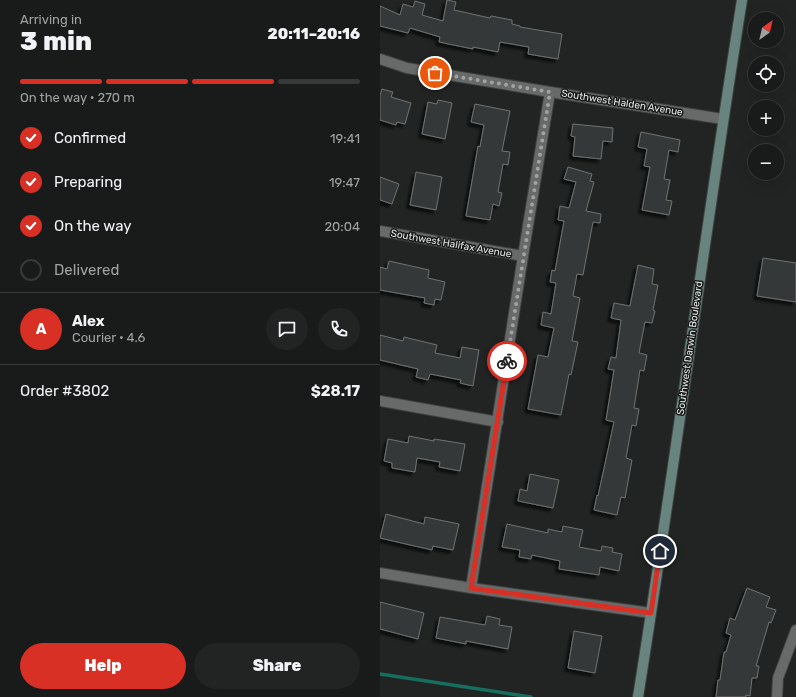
<!DOCTYPE html>
<html lang="en">
<head>
<meta charset="utf-8">
<style>
	:root { --surface:#191b1a; --page:#222423; --text:#f1f3f6; --muted:#9fa1a2; --line:#373939; --accent:#d93025 }
	body { margin:0; font-family:Rubik,sans-serif; background:var(--page); color:var(--text); height:100vh; display:flex; flex-direction:column; font-size:15px; white-space:nowrap }
	* { box-sizing:border-box; margin:0 }
	p { font-size:13px; color:var(--muted) }
	.icon { flex:none; width:22px; height:22px; fill:none; stroke:currentColor; stroke-width:2; stroke-linecap:round; stroke-linejoin:round }
	.map { position:relative; flex:1; overflow:hidden }
	.drawer { display:flex; flex-direction:column; background:var(--surface); width:380px }
	.drawer>* { flex:none }
	.needle { width:26px; rotate:34deg }
	.fabs { position:absolute; left:368px; top:12px; display:grid; gap:8px }
	.fabs a { display:grid; place-items:center; width:36px; height:36px; border-radius:50%; background:var(--surface); box-shadow:0 4px 16px #0002,0 0 0 1px var(--line); font-size:20px }
	.pin { position:absolute; display:grid; place-items:center; width:34px; height:34px; color:#fff; margin:-17px; border:2px solid #fff; border-radius:50%; box-shadow:0 1px 4px #0007 }
	.courier { position:absolute; display:grid; place-items:center; width:40px; height:40px; margin:-20px; border:3px solid #d93025; border-radius:50%; background:#fff; color:#222; box-shadow:0 1px 5px #0007 }
	.summary em { font-style:normal; font-weight:800 }
	.summary div { display:flex; flex-direction:column-reverse }
	.summary { display:flex; align-items:center; justify-content:space-between; height:68px; padding:0 20px }
	h1 { font-size:26px; font-weight:800; line-height:30px }
	.bar { display:grid; grid-template-columns:repeat(4,1fr); gap:6px 4px; align-content:center; height:48px; padding:0 20px }
	.bar i { height:5px; border-radius:3px; background:var(--line) }
	.bar .current { background:var(--accent) }
	.bar p { grid-column:span 4 }
	.line { display:flex; align-items:center; gap:10px; padding:0 20px; border-top:1px solid var(--line) }
	.line div { flex:1 }
	.round { display:grid; place-items:center; flex:none; width:42px; height:42px; border-radius:21px; background:var(--page) }
	ol { padding:0 20px; list-style:none }
	li { display:flex; align-items:center; gap:12px; height:44px }
	li p { margin-inline-start:auto }
	li .icon { padding:4px; border-radius:50%; background:var(--accent); color:#fff; stroke-width:4 }
	li:last-child { color:var(--muted) }
	li i { width:22px; height:22px; border:2px solid var(--line); border-radius:50% }
	.action { display:flex; gap:8px; margin-top:auto; padding:8px 20px }
	.action a { flex:1; height:46px; border-radius:24px; background:var(--accent); color:#fff; font-size:16px; font-weight:800; line-height:46px; text-align:center }
	.action a+a { background:var(--page); color:var(--text) }
	main { display:flex; flex:1; min-height:0 }
	.map>svg:first-child { display:block }
	.lines { fill:none; stroke-linecap:round; stroke-linejoin:round }
	.stream { stroke:#166e5f; stroke-width:3.5 }
	.building { fill:#363938; stroke:#6e7271; filter:url(#shadow) }
	.street-casing { stroke:#3f4241; stroke-width:12 }
	.secondary-casing { stroke:#3f4241; stroke-width:12 }
	.street { stroke:#676a69; stroke-width:10 }
	.secondary { stroke:#68847e; stroke-width:10 }
	.done { stroke:#a1a3a2; stroke-width:4; stroke-dasharray:0 7.2 }
	.route { stroke:#d93025; stroke-width:5 }
	.labels { text-anchor:middle; dominant-baseline:central; stroke-width:3; stroke-linejoin:round; paint-order:stroke }
	.street-label { font-size:10px; fill:#e6e8e7; stroke:#181a19 }
</style>
</head>
<body>
<main>
<section class="drawer">
<div class="summary"><div><h1>3 min</h1><p>Arriving in</p></div><em>20:11–20:16</em></div>
<div class="bar"><i class="current"></i><i class="current"></i><i class="current"></i><i></i><p>On the way · 270 m</p></div>
<ol>
<li><svg class="icon" aria-label="check" viewBox="0 0 24 24"><path d="M5 12l5 5 9-10"/></svg>Confirmed<p>19:41</p></li>
<li><svg class="icon" aria-label="check" viewBox="0 0 24 24"><path d="M5 12l5 5 9-10"/></svg>Preparing<p>19:47</p></li>
<li><svg class="icon" aria-label="check" viewBox="0 0 24 24"><path d="M5 12l5 5 9-10"/></svg>On the way<p>20:04</p></li>
<li><i></i>Delivered</li>
</ol>
<div class="line" style="height:72px"><b class="round" style="background:var(--accent);color:#fff">A</b><div><b>Alex</b><p>Courier · 4.6</p></div><a class="round"><svg class="icon" aria-label="chat" viewBox="0 0 24 24"><path d="M4 5h16v11H9l-5 4z"/></svg></a><a class="round"><svg class="icon" aria-label="phone" viewBox="0 0 24 24"><path d="M5 4h4l2 5-3 2q2 4 5 5l2-3 5 2v4C11 20 4 13 5 4z"/></svg></a></div>
<div class="line" style="height:52px"><div>Order #3802</div><b>$28.17</b></div>
<div class="action"><a>Help</a><a>Share</a></div>
</section>
<div class="map">
<svg width="416" height="697" viewBox="0 0 416 697">
	<defs>
		<filter id="shadow"><feDropShadow dx="-3.5" dy="3.5" stdDeviation="1" flood-color="#0009"/></filter>
	</defs>
	<rect width="100%" height="100%" fill="#212423"/>
	<g class="lines">
		<path class="stream" d="M0,674L151,697"/>
	</g>
	<g class="building">
		<path d="M67,0L76,2L74,10L110,18L111,16L132,20V24L140,26V27L182,34L178,59L148,54L149,47L120,42L118,52L93,47V49L59,42L60,37L30,28L28,33L0,26V6L20,15L23,4L33,7L35,1L45,4L42,15L63,21Z"/>
		<path d="M2,89L13,92L11,97L31,103L25,124L17,122L16,125L0,120V95Z"/>
		<path d="M58,100L72,103L65,139L42,134L48,102L57,104Z"/>
		<path d="M95,104L130,111L122,151L130,152L128,165L123,164L118,192L122,193L119,206L113,204L110,220L86,216L98,146L100,147L104,125L91,122Z"/>
		<path d="M193,124L233,128L232,142L223,141L221,159L193,156L195,137L191,136Z"/>
		<path d="M261,132L300,140L298,152L289,150L284,179L290,180L286,200L292,201L289,215L262,210L270,167L264,166L267,149L258,147Z"/>
		<path d="M188,167L212,174L210,181L214,182L206,211L221,214L220,223L213,222L203,275L197,274L193,296L200,298L192,341L198,342L191,375L189,374L181,415L148,409L158,355L168,357L174,328L161,325L163,312L171,314L176,283L170,282L172,270L175,271L184,221L178,220L180,206L189,208L196,182L184,179Z"/>
		<path d="M36,172L62,177L56,210L30,205Z"/>
		<path d="M0,177L19,184L12,204L0,200Z"/>
		<path d="M383,258L416,263V302L377,296Z"/>
		<path d="M9,261L49,270L48,278L65,282L61,300L55,299L54,305L44,303L45,298L0,290V267L7,269Z"/>
		<path d="M258,265L274,269L272,284L278,285L273,310L275,311L272,323L265,322L259,353L267,355L264,371L260,370L254,408L259,409L256,426L252,425L246,458L252,460L245,498L241,497L237,515L214,510L217,495L218,496L234,422L226,420L234,370L228,369L231,357L236,358L241,320L231,318L234,303L250,306Z"/>
		<path d="M0,335L23,341L24,337L57,345L55,353L80,358L82,347L99,350L93,386L80,383L81,380L50,374L48,380L36,377L38,369L0,360Z"/>
		<path d="M29,436L54,441V439L85,444L80,471L59,467L60,462L37,458L35,472L12,468V463L4,461L8,439L28,443Z"/>
		<path d="M150,474L179,480L173,508L138,501L140,489L147,491Z"/>
		<path d="M6,514L44,524L45,517L79,524L73,550L53,546L52,550L0,538Z"/>
		<path d="M127,524L168,533V529L182,532L183,526L203,530L199,547L221,551L222,546L233,548L232,552L242,554L239,571L220,567L219,575L179,569L180,561L152,555L151,559L139,557L140,550L122,547Z"/>
		<path d="M367,588L390,597L386,607L396,610L391,623L389,622L376,666H379L377,678H372L370,696L366,695V697H336L338,680H340L344,652H346L351,635L346,633L350,618L355,620Z"/>
		<path d="M0,602L44,613L38,639L0,629Z"/>
		<path d="M107,616L120,619L119,625L132,627L128,649L86,641V644L56,638L60,617L105,625Z"/>
		<path d="M194,631L222,636L215,673L188,668Z"/>
	</g>
	<g class="lines">
		<defs>
			<g id="street">
				<path d="M0,59L27,68L170,92L343,119"/>
				<path d="M0,231L143,256"/>
				<path d="M0,401L118,422"/>
				<path d="M0,573L91,588L271,613"/>
				<path d="M91,588L143,256L170,92"/>
				<path d="M397,697L398,678L416,630"/>
			</g>
			<path id="secondary" d="M258,697C295,465 325,232 362,0"/>
		</defs>
		<use href="#street" class="street-casing"/>
		<use href="#secondary" class="secondary-casing"/>
		<use href="#street" class="street"/>
		<use href="#secondary" class="secondary"/>
	</g>
	<g class="lines">
		<path class="done" d="M55,73L170,92L127,361"/>
		<path class="route" d="M127,361L91,588L271,613L280,551"/>
	</g>
	<g class="labels">
		<g class="street-label">
			<text transform="translate(242 103) rotate(9)">Southwest Halden Avenue</text>
			<text transform="translate(71 244) rotate(10)">Southwest Halifax Avenue</text>
			<text transform="translate(310 348) rotate(-82)">Southwest Darwin Boulevard</text>
		</g>
	</g>
</svg>
<div class="fabs">
<a><svg class="needle" viewBox="-14 -14 28 28"><path d="M0-13l5 13h-10z" fill="#e53935"/><path d="M0 13l5-13h-10z" fill="#9fa1a2"/></svg></a>
<a><svg class="icon" aria-label="locate" viewBox="0 0 24 24"><circle cx="12" cy="12" r="6"/><path d="M12 2v4M12 18v4M2 12h4M18 12h4"/></svg></a>
<a>+</a>
<a>−</a>
</div>
<div class="pin" style="left:55px;top:73px;background:#ea580c"><svg class="icon" aria-label="bag" viewBox="0 0 24 24"><path d="M5 8h14l-1 12H6zM9 8a3 3 0 0 1 6 0"/></svg></div>
<div class="pin" style="left:280px;top:551px;background:#1f2937"><svg class="icon" aria-label="home" viewBox="0 0 24 24"><path d="M3 11l9-7 9 7M6 9v11h12V9"/></svg></div>
<div class="courier" style="left:127px;top:361px"><svg class="icon" aria-label="bike" viewBox="0 0 24 24"><circle cx="6" cy="16" r="4"/><circle cx="18" cy="16" r="4"/><path d="M6 16l4-8h5l3 8M10 8l3 8H6M13 5h3"/></svg></div>
</div>
</main>
</body>
</html>
